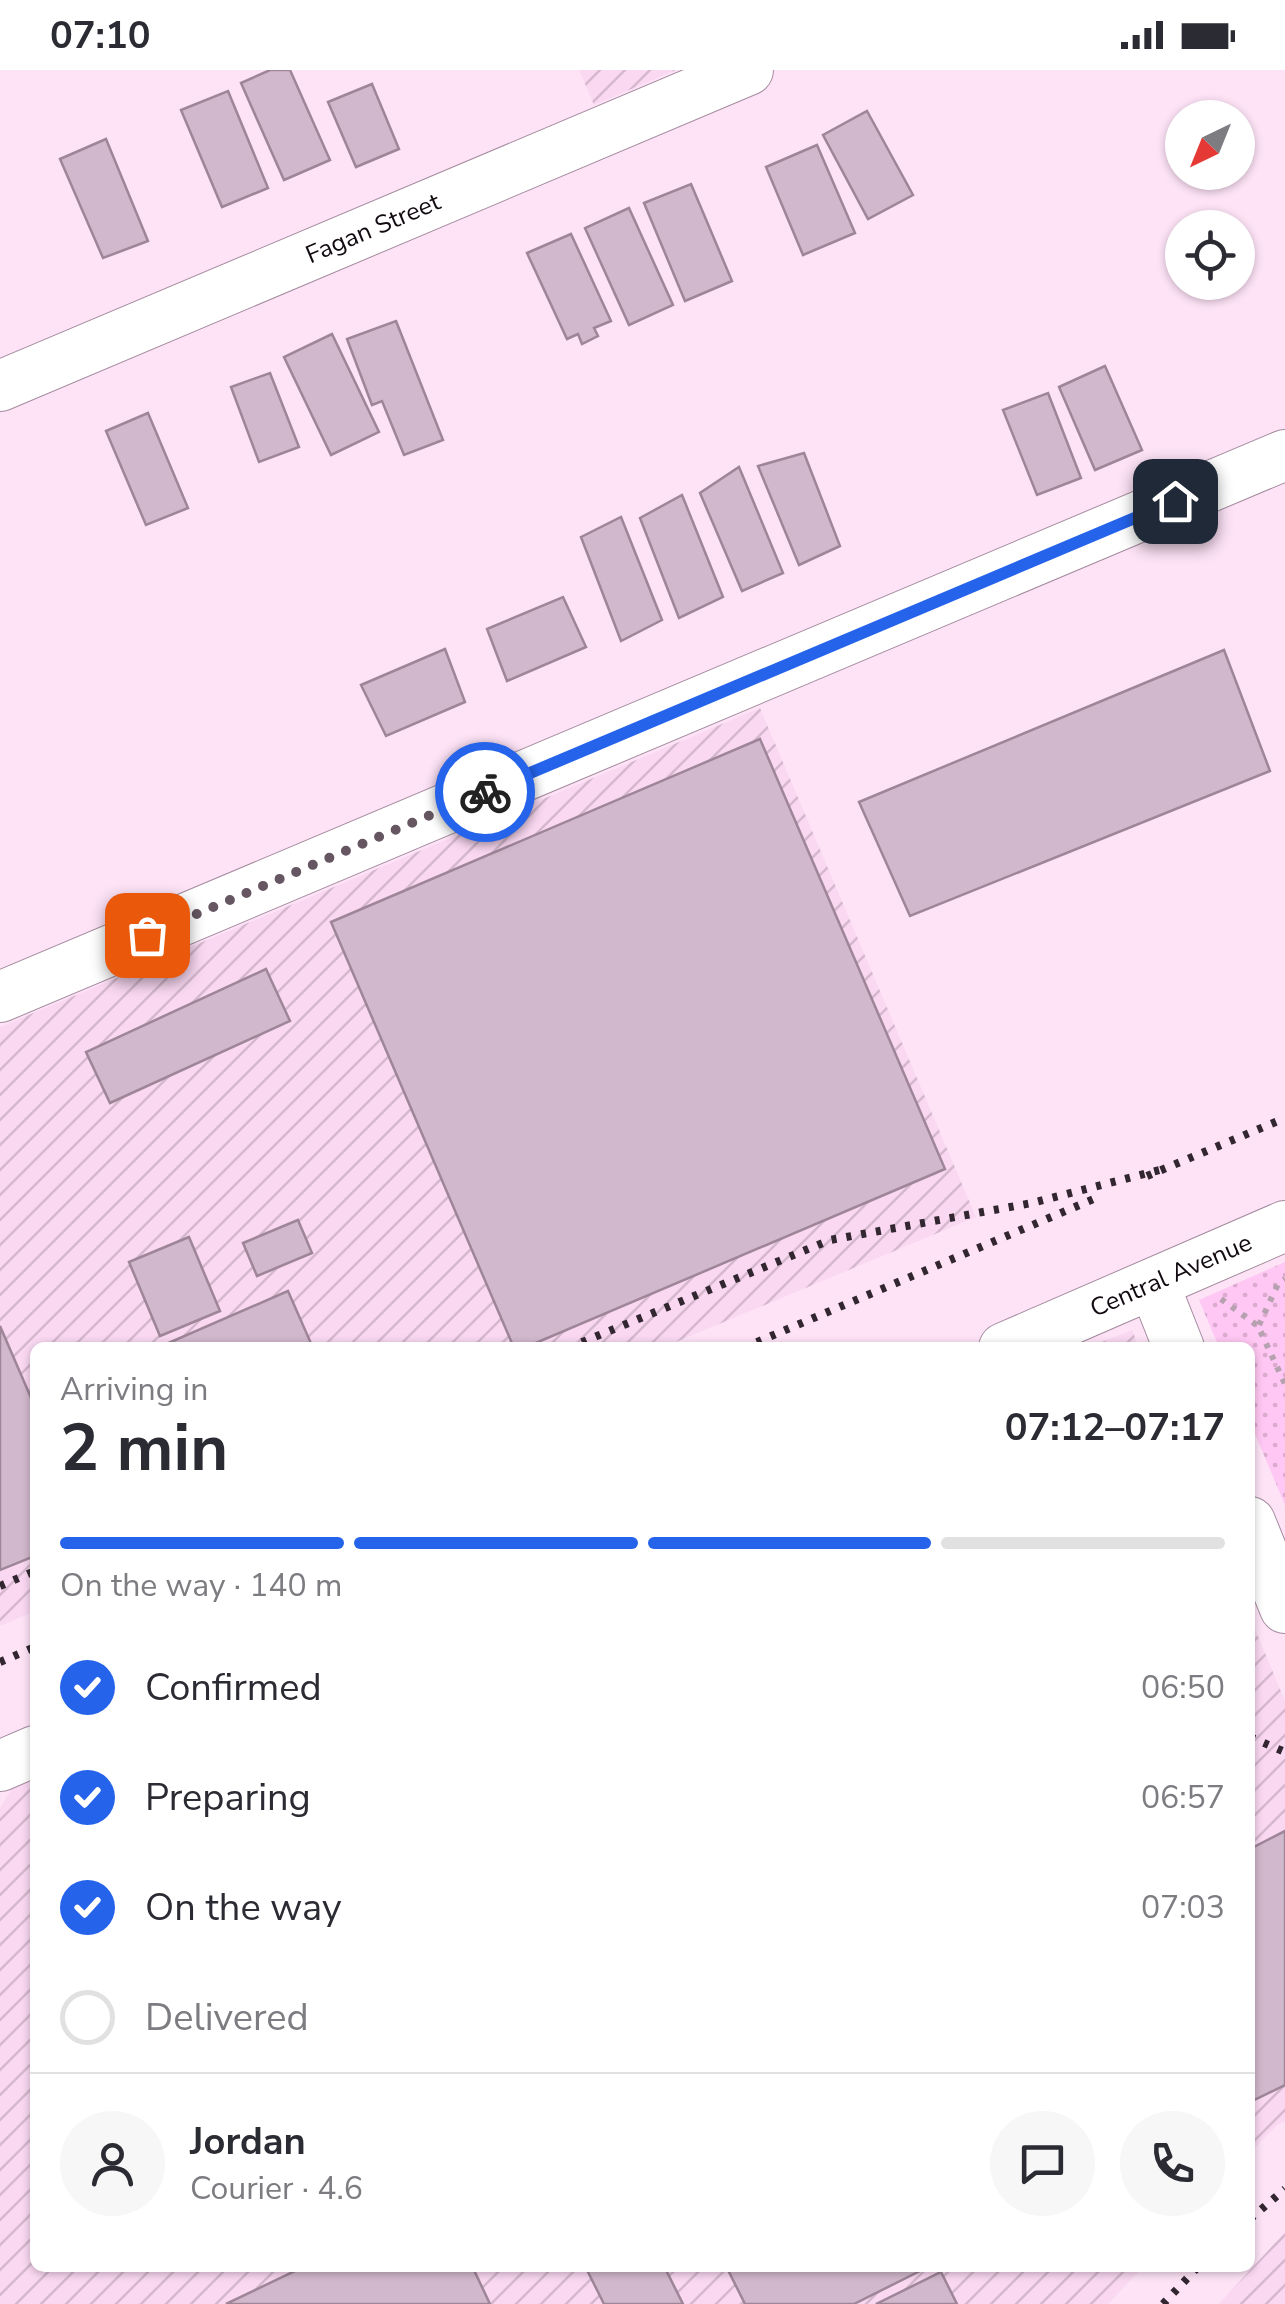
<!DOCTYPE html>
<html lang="en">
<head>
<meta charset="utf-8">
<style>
	:root { --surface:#fff; --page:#f7f7f7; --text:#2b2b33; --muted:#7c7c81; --line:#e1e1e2; --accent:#2563eb }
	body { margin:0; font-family:"Nunito Sans",sans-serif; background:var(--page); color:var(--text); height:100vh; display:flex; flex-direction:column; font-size:38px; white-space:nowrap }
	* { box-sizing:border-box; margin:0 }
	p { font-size:32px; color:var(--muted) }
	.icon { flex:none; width:55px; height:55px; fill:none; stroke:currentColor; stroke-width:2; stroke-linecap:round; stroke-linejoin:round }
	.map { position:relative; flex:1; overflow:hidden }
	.sheet { position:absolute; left:30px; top:1272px; width:1225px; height:930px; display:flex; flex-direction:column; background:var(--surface); border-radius:15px; box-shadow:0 2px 8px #0004 }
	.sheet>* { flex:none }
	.needle { width:65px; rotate:223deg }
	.fabs { position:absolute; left:1165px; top:30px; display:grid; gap:20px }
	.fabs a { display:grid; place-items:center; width:90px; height:90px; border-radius:50%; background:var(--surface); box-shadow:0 2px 8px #0004; font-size:50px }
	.pin { position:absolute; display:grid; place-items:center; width:85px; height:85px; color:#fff; margin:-42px; border-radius:20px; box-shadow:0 5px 15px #0006 }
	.courier { position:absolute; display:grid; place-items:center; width:100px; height:100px; margin:-50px; border:8px solid #2563eb; border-radius:50%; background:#fff; color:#222; box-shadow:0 2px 12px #0007 }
	.head em { font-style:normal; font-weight:700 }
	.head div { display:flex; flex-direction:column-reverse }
	.head { display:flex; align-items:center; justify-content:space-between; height:170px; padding:0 30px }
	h1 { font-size:65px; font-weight:700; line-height:75px }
	.bar { display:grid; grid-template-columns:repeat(4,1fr); gap:15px 10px; align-content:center; height:120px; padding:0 30px }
	.bar i { height:12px; border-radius:8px; background:var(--line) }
	.bar .on { background:var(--accent) }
	.bar p { grid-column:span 4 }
	.line { display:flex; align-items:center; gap:25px; padding:0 30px; border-top:2px solid var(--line) }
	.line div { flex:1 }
	.round { display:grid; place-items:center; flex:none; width:105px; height:105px; border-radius:52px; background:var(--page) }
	ol { padding:0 30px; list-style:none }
	li { display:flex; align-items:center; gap:30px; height:110px }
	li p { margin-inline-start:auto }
	li .icon { padding:10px; border-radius:50%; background:var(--accent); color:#fff; stroke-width:4 }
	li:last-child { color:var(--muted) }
	li i { width:55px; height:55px; border:5px solid var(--line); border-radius:50% }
	.status { display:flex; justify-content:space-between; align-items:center; height:70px; padding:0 50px; background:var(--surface); direction:ltr }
	.status svg { height:28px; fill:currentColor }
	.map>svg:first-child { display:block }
	.industrial { fill:url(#industrial-furrows) }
	.park { fill:url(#park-dots) }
	.building { fill:#d2b8cc; stroke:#9e8698; stroke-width:2.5 }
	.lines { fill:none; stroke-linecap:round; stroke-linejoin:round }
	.minor-casing { stroke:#a48b9e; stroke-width:52 }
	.path { stroke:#b6a1b1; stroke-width:6; stroke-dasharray:5 8; stroke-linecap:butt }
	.minor { stroke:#fff; stroke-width:50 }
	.rail { stroke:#322730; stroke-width:8; stroke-dasharray:5 10; stroke-linecap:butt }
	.done { stroke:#655662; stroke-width:10; stroke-dasharray:0 18 }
	.route { stroke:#2563eb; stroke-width:12 }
	.labels { text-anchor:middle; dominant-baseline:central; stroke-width:10; stroke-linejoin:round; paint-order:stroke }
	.street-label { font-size:25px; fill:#120a11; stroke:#fdf8fc }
</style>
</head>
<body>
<div class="status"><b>07:10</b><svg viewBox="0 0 49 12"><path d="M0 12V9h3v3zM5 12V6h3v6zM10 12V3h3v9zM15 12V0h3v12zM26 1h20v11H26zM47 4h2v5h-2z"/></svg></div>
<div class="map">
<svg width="1285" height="2234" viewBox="0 0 1285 2234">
	<defs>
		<pattern id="industrial-furrows" width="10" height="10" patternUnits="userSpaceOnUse" patternTransform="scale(2.5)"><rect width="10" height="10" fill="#fad8f2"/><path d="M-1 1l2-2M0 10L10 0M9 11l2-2" fill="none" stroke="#d5b8ce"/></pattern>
		<pattern id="park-dots" width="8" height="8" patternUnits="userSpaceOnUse" patternTransform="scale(2.5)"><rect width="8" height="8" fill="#ffc7f3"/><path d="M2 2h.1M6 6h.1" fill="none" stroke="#daaacf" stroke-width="1.8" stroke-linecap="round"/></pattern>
	</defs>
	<rect width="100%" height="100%" fill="#fee3f7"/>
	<g class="industrial">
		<path d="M579,0H676L594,35Z"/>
		<path d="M760,638L976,1147L664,1277L35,1278V1541L0,1556V957Z"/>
		<path d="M1132,1260L1139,1277H1089Z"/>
		<path d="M1250,1547L1285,1631V2051L1277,2055L1250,2083Z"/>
		<path d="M35,1709V2198H1142L1108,2234H0V1738L12,1718Z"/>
		<path d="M1285,2162V2234H1219Z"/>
	</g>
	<path class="park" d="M1285,1192V1435L1250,1352V1278L1219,1277L1199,1230Z"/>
	<g class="building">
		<path d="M270,0H290L330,90L284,110L241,13Z"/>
		<path d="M372,14L399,79L356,97L328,32Z"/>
		<path d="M228,21L268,118L222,137L181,40Z"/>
		<path d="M867,41L913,125L868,149L823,65Z"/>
		<path d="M106,69L148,171L103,188L60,89Z"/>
		<path d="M817,75L855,163L803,185L766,97Z"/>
		<path d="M691,114L732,211L685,231L644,133Z"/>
		<path d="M629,138L673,235L629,255L585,158Z"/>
		<path d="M571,164L611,251L594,258L598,266L582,274L578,264L567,269L527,183Z"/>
		<path d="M396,251L443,370L404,385L382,331L372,335L347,269Z"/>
		<path d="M332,264L379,362L331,385L284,287Z"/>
		<path d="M1105,296L1142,380L1095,400L1059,317Z"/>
		<path d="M270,303L299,377L259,392L231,317Z"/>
		<path d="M1048,323L1081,408L1037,425L1003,340Z"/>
		<path d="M148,343L188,438L146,455L106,361Z"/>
		<path d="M804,383L840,476L799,495L758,396Z"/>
		<path d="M739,397L783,503L742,521L700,423Z"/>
		<path d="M682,425L723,527L679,548L640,448Z"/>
		<path d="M621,447L662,550L621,571L581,467Z"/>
		<path d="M563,527L586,577L507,611L487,559Z"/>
		<path d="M445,579L465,632L386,666L361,615Z"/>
		<path d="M1224,580L1270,701L910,846L859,732Z"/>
		<path d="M760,669L945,1099L524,1278H514L331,852Z"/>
		<path d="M266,899L290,951L110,1033L86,982Z"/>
		<path d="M298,1150L312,1183L257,1206L243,1173Z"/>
		<path d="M189,1167L220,1241L160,1266L129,1192Z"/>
		<path d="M288,1221L313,1278H157Z"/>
		<path d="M0,1256L35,1337V1486L0,1500Z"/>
		<path d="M1285,1761V2015L1250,2032V1779Z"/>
		<path d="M301,2198H473L490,2234H226Z"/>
		<path d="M586,2198H665L683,2234H604Z"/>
		<path d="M727,2198H926L854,2234H745Z"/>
		<path d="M941,2202L957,2234H876Z"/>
	</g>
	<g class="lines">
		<defs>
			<g id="minor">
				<path id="s1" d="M0,316L748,0"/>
				<path d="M0,927L1285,385"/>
				<path d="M1154,1215L1179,1278"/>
				<path id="s2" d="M1004,1278L1285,1156"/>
				<path d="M1250,1452L1285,1538"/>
				<path d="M0,1696L35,1681"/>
			</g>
		</defs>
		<use href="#minor" class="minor-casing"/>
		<g class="path">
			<path d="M1221,1229L1258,1256L1285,1314"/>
			<path d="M1259,1255L1278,1214L1285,1209"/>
		</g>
		<use href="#minor" class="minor"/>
		<g class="rail">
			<path d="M1147,1106L1285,1048"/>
			<path d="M568,1278L830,1170L1032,1133L1160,1100"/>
			<path d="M743,1278L1096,1128"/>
			<path d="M0,1516L35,1501"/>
			<path d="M0,1592L35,1577"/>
			<path d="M1250,1667L1285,1682"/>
			<path d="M1250,2149L1285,2119"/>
			<path d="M1163,2234L1197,2198"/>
		</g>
	</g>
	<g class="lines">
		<path class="done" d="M147,865L485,722"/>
		<path class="route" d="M485,722L1175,431"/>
	</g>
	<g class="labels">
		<g class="street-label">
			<text stroke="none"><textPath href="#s1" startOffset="405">Fagan Street</textPath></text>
			<text stroke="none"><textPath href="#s2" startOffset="182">Central Avenue</textPath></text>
		</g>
	</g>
</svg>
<div class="fabs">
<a><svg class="needle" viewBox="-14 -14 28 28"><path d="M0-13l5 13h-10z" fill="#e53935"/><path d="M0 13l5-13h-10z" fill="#7c7c81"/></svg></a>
<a><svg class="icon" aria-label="locate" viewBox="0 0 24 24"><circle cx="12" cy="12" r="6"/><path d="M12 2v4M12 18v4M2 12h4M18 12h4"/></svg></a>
</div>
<div class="pin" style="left:147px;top:865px;background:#ea580c"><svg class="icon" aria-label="bag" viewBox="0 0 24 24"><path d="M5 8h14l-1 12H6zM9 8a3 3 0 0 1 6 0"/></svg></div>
<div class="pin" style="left:1175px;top:431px;background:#1f2937"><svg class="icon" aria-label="home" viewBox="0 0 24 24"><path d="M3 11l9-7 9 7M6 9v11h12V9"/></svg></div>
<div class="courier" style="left:485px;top:722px"><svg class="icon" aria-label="bike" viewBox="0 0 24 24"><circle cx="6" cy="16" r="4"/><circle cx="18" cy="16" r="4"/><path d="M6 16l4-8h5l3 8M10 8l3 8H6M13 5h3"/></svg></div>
<section class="sheet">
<div class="head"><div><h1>2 min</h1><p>Arriving in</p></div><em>07:12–07:17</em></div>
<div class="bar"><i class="on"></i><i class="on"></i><i class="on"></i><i></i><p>On the way · 140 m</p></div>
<ol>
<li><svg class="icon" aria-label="check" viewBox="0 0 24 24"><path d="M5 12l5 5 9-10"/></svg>Confirmed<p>06:50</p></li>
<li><svg class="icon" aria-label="check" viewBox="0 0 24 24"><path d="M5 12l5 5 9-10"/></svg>Preparing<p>06:57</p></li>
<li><svg class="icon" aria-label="check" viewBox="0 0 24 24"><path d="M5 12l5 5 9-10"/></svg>On the way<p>07:03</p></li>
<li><i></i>Delivered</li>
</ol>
<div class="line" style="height:180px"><a class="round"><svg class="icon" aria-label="person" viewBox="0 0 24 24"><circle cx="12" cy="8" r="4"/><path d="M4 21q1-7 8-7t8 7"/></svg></a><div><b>Jordan</b><p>Courier · 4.6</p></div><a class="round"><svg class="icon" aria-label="chat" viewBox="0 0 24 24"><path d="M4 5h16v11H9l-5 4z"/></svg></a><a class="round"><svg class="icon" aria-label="phone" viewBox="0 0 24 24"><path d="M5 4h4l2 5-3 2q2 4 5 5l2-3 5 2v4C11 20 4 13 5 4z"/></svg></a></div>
</section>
</div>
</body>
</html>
